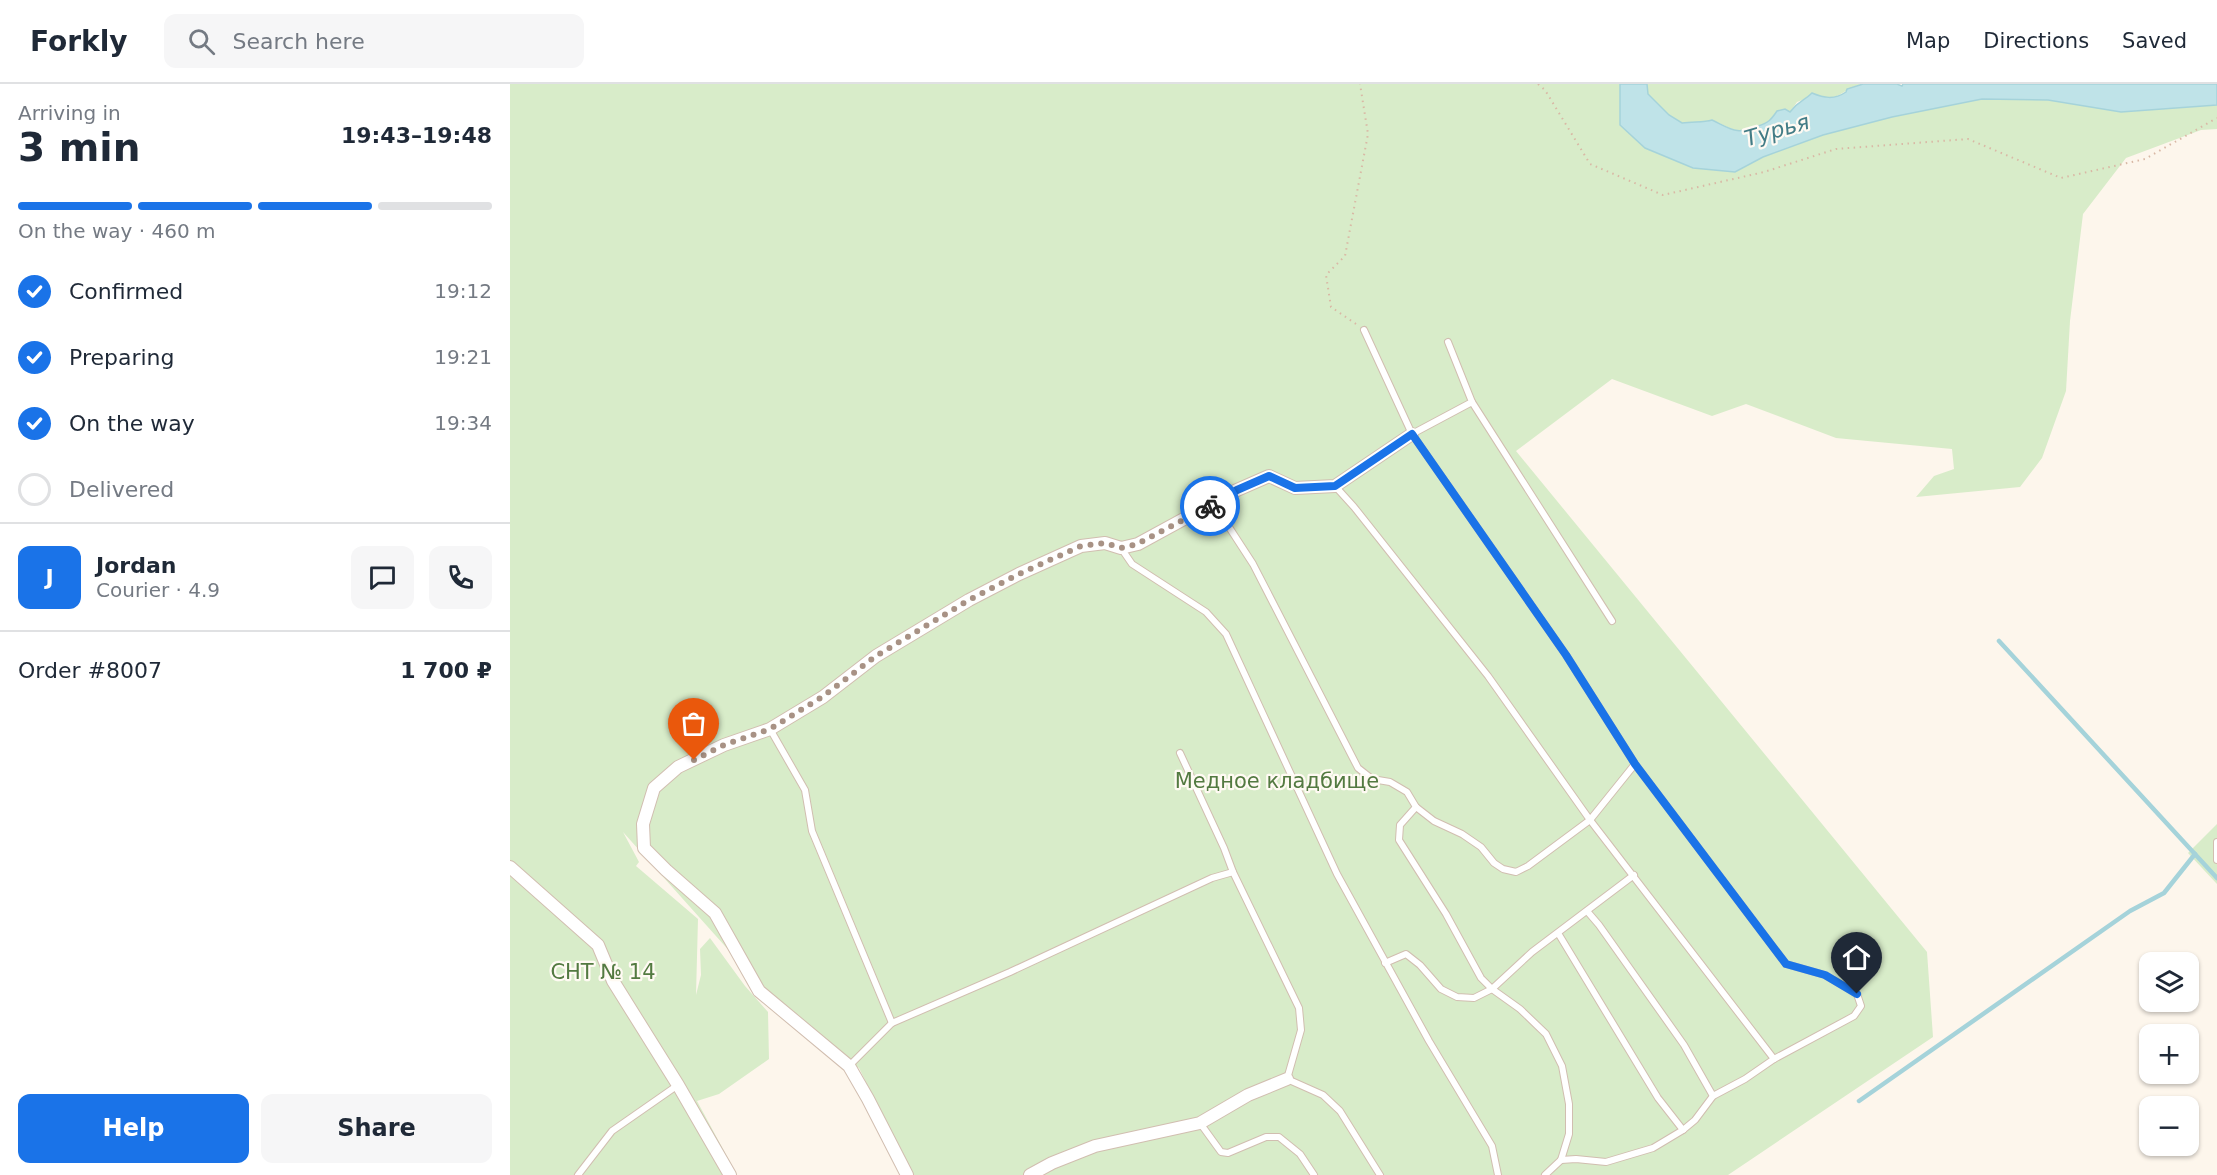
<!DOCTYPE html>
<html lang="en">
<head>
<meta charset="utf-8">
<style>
	:root { --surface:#fff; --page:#f6f6f7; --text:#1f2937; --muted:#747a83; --line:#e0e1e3; --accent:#1a73e8 }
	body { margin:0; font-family:"DejaVu Sans",sans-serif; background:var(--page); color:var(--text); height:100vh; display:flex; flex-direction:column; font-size:22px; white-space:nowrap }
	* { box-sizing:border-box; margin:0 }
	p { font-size:20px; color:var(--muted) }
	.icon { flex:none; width:33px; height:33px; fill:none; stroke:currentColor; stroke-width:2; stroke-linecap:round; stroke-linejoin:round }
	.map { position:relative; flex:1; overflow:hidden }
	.panel { display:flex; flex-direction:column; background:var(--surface); width:510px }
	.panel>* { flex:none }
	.buttons { position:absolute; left:1629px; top:868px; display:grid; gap:12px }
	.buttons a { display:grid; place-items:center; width:60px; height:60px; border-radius:12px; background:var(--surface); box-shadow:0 2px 4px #0004; font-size:30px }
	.pin { position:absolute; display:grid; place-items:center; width:51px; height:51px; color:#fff; margin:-62px -26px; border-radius:50% 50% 50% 0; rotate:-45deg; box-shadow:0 0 6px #0007 }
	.pin .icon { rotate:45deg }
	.courier { position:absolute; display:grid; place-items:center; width:60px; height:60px; margin:-30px; border:4px solid #1a73e8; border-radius:50%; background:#fff; color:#222; box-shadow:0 2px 8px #0007 }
	.headline em { font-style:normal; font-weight:600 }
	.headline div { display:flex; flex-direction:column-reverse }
	.headline { display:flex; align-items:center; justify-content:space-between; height:102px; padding:0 18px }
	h1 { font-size:39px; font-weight:600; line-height:45px }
	.bar { display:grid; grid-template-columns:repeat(4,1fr); gap:9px 6px; align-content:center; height:72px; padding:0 18px }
	.bar i { height:8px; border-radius:4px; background:var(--line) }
	.bar .active { background:var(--accent) }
	.bar p { grid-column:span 4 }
	.line { display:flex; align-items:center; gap:15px; padding:0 18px; border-top:2px solid var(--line) }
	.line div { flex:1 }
	.round { display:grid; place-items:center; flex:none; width:63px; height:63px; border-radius:12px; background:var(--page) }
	ol { padding:0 18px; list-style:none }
	li { display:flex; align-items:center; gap:18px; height:66px }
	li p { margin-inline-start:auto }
	li .icon { padding:6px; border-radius:50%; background:var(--accent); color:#fff; stroke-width:4 }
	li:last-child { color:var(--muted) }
	li i { width:33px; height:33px; border:3px solid var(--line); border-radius:50% }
	.primary-button { display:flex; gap:12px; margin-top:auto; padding:12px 18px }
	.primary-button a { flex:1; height:69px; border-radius:12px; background:var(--accent); color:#fff; font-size:24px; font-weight:600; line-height:69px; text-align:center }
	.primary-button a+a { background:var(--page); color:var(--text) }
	header { display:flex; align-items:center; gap:36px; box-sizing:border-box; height:84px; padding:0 30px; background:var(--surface); border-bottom:2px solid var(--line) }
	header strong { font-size:28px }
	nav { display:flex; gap:33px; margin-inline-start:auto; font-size:21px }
	.search { width:420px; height:54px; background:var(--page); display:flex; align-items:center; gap:15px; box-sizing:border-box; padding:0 21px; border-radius:12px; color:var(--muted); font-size:22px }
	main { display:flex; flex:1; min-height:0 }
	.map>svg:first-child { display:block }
	.green { fill:#d8ecc9 }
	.water { fill:#bfe3e8; stroke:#a5d3da; stroke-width:1.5 }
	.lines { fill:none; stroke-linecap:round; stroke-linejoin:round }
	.stream { stroke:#a5d3da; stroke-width:4.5 }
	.service-casing { stroke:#d1beb0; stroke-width:8 }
	.minor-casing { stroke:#d1beb0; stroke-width:14 }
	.path { stroke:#d9b8a5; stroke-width:2; stroke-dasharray:1.5 4.5; stroke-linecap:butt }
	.service { stroke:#fff; stroke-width:6 }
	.minor { stroke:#fff; stroke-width:12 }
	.done { stroke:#a89285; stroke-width:6; stroke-dasharray:0 10.8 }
	.route { stroke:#1a73e8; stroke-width:8 }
	.labels { text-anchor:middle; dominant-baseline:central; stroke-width:4.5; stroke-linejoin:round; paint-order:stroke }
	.park-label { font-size:21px; fill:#537a41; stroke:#fffaf3 }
	.water-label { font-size:22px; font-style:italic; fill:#437c86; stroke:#fffaf3 }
</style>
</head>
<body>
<header>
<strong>Forkly</strong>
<div class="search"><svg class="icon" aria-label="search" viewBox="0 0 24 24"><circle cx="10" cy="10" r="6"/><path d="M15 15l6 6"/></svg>Search here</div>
<nav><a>Map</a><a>Directions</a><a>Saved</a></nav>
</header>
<main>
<section class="panel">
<div class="headline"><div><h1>3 min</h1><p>Arriving in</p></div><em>19:43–19:48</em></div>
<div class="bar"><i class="active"></i><i class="active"></i><i class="active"></i><i></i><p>On the way · 460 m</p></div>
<ol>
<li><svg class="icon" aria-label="check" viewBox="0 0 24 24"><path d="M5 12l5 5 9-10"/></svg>Confirmed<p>19:12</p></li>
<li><svg class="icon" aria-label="check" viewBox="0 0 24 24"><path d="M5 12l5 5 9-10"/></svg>Preparing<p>19:21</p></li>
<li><svg class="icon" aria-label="check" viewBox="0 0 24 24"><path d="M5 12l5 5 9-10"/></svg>On the way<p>19:34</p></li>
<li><i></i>Delivered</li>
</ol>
<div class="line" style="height:108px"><b class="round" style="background:var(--accent);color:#fff">J</b><div><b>Jordan</b><p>Courier · 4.9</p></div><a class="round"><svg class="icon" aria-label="chat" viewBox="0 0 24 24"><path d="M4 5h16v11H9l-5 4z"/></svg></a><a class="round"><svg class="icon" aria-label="phone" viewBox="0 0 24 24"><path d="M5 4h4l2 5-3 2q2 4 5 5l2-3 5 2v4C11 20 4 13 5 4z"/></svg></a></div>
<div class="line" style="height:78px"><div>Order #8007</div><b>1 700 ₽</b></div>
<div class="primary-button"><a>Help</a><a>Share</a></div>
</section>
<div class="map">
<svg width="1707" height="1091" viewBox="0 0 1707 1091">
	<rect width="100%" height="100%" fill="#fdf6ec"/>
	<g class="green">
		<path d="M0,0H1110L1111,6L1225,88L1253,73L1313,51L1382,33L1472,15L1538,16L1611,28L1707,21V45L1691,46L1616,74L1573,130L1560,237L1556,307L1532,374L1510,403L1406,413L1424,392L1444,385L1442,365L1326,354L1236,320L1202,332L1102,295L1006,367L1417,868L1423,953L1218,1091H402L349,984L298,955L113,748L129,778L126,782L188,835L186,911L191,891L190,865L200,854L235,902L258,928L259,975L209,1010L187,1017L227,1091H0Z"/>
		<path d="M1137,0H1353C1329,5 1331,21 1302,9L1297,14L1287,18L1280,28L1237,48L1224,46L1202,36C1193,39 1183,37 1172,39L1159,31L1138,10Z"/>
		<path d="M1707,740V800L1678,769Z"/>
	</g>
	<path class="water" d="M1110,0H1137L1138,10L1159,31L1172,39C1183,37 1193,39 1202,36C1223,46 1226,51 1248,42C1258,39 1261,36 1267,27L1275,25L1280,28C1289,16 1293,18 1302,9C1314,14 1324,16 1336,8L1337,5L1353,0H1387L1392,2L1393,0H1707V21L1611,28L1538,16L1472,15L1382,33L1313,51L1253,73L1225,88L1183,84L1135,64L1110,41Z"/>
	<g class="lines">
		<g class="stream">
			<path d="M1489,557L1707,794"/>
			<path d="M1349,1017L1620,827L1654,809L1685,770"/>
		</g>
		<defs>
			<g id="service">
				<path d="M854,246L902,350L1056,571L1125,680L1276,880L1315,891L1347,910L1351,922L1344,932L1264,975L1235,995L1203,1012L1185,1036L1173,1046L1143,1064L1096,1078L1066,1075L1051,1076L1035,1091"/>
				<path d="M962,318L1102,537"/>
				<path d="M902,350L962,318L938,258"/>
				<path d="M825,402L844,423L978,592L1080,736L1264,975"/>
				<path d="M704,420L743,480L848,684L862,695L880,698L897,708L906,723L924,737L952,750L971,763L984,779L993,785L1006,788L1018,782L1080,736L1125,680"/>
				<path d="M611,464L622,480L696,528L716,550L827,790L919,957L982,1062L988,1091"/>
				<path d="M260,645L295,706L302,747L382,939"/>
				<path d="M670,669L714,764L723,788L789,924L791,946L777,995L813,1011L830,1027L870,1091"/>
				<path d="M906,723L890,741L889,756L936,830L971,894L982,905L1010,925L1036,950L1052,982L1059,1020V1050L1051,1076"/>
				<path d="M1707,758V776"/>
				<path d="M1077,827L1089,841L1174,961L1203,1012"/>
				<path d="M1048,849L1148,1014L1173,1046"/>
				<path d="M875,879L896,870L910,881L931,905L947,913L964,914L982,905L1022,868L1124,791"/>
				<path d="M339,982L382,939L500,888L702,794L723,788"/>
				<path d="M690,1039L711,1068L718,1069L756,1053H769L790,1070L804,1091"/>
				<path d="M68,1091L102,1047L168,1001"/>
			</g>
			<g id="minor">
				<path d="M0,783L88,861L103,897L168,1001L220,1091"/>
				<path d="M397,1091L358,1015L339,982L249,907L205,829L156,786L134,764L133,740L144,704L168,683L214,661L260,645L313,613L366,572L459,516L509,490L571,462L595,459L611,464L628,460L727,406L759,392L785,404L825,402L902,350"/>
				<path d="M520,1091L542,1079L585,1062L690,1039L738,1011L777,995"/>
			</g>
		</defs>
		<use href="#service" class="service-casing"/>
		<use href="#minor" class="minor-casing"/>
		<g class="path">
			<path d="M1028,0L1035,6L1080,80L1153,111L1254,88L1326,65L1458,55L1551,94L1635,75L1707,34"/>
			<path d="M846,240L821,223L816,191L835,172L858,50L850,0"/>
		</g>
		<use href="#service" class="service"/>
		<use href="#minor" class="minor"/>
	</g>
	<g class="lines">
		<path class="done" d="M184,676L214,661L260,645L312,613L366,572L459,516L509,490L571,462L596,459L611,464L627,460L700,422"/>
		<path class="route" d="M700,422L727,406L759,392L785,404L825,402L902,350L1056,571L1125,680L1276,880L1315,891L1347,910"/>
	</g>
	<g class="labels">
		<g class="park-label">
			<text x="767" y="697">Медное кладбище</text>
			<text x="93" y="888">СНТ № 14</text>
		</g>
		<g class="water-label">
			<text transform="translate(1267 46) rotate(-16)">Турья</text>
		</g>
	</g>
</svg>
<div class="buttons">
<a><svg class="icon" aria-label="layers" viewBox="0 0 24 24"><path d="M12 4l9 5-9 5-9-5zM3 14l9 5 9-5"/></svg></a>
<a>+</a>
<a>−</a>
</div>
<div class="pin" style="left:184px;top:676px;background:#ea580c"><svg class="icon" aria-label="bag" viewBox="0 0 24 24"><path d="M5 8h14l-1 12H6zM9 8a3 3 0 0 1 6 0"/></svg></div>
<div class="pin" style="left:1347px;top:910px;background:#1f2937"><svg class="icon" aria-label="home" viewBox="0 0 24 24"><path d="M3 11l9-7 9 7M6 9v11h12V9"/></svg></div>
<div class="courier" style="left:700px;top:422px"><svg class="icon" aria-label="bike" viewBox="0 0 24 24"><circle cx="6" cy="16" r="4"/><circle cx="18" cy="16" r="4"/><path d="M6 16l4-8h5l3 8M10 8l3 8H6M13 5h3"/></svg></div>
</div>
</main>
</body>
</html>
